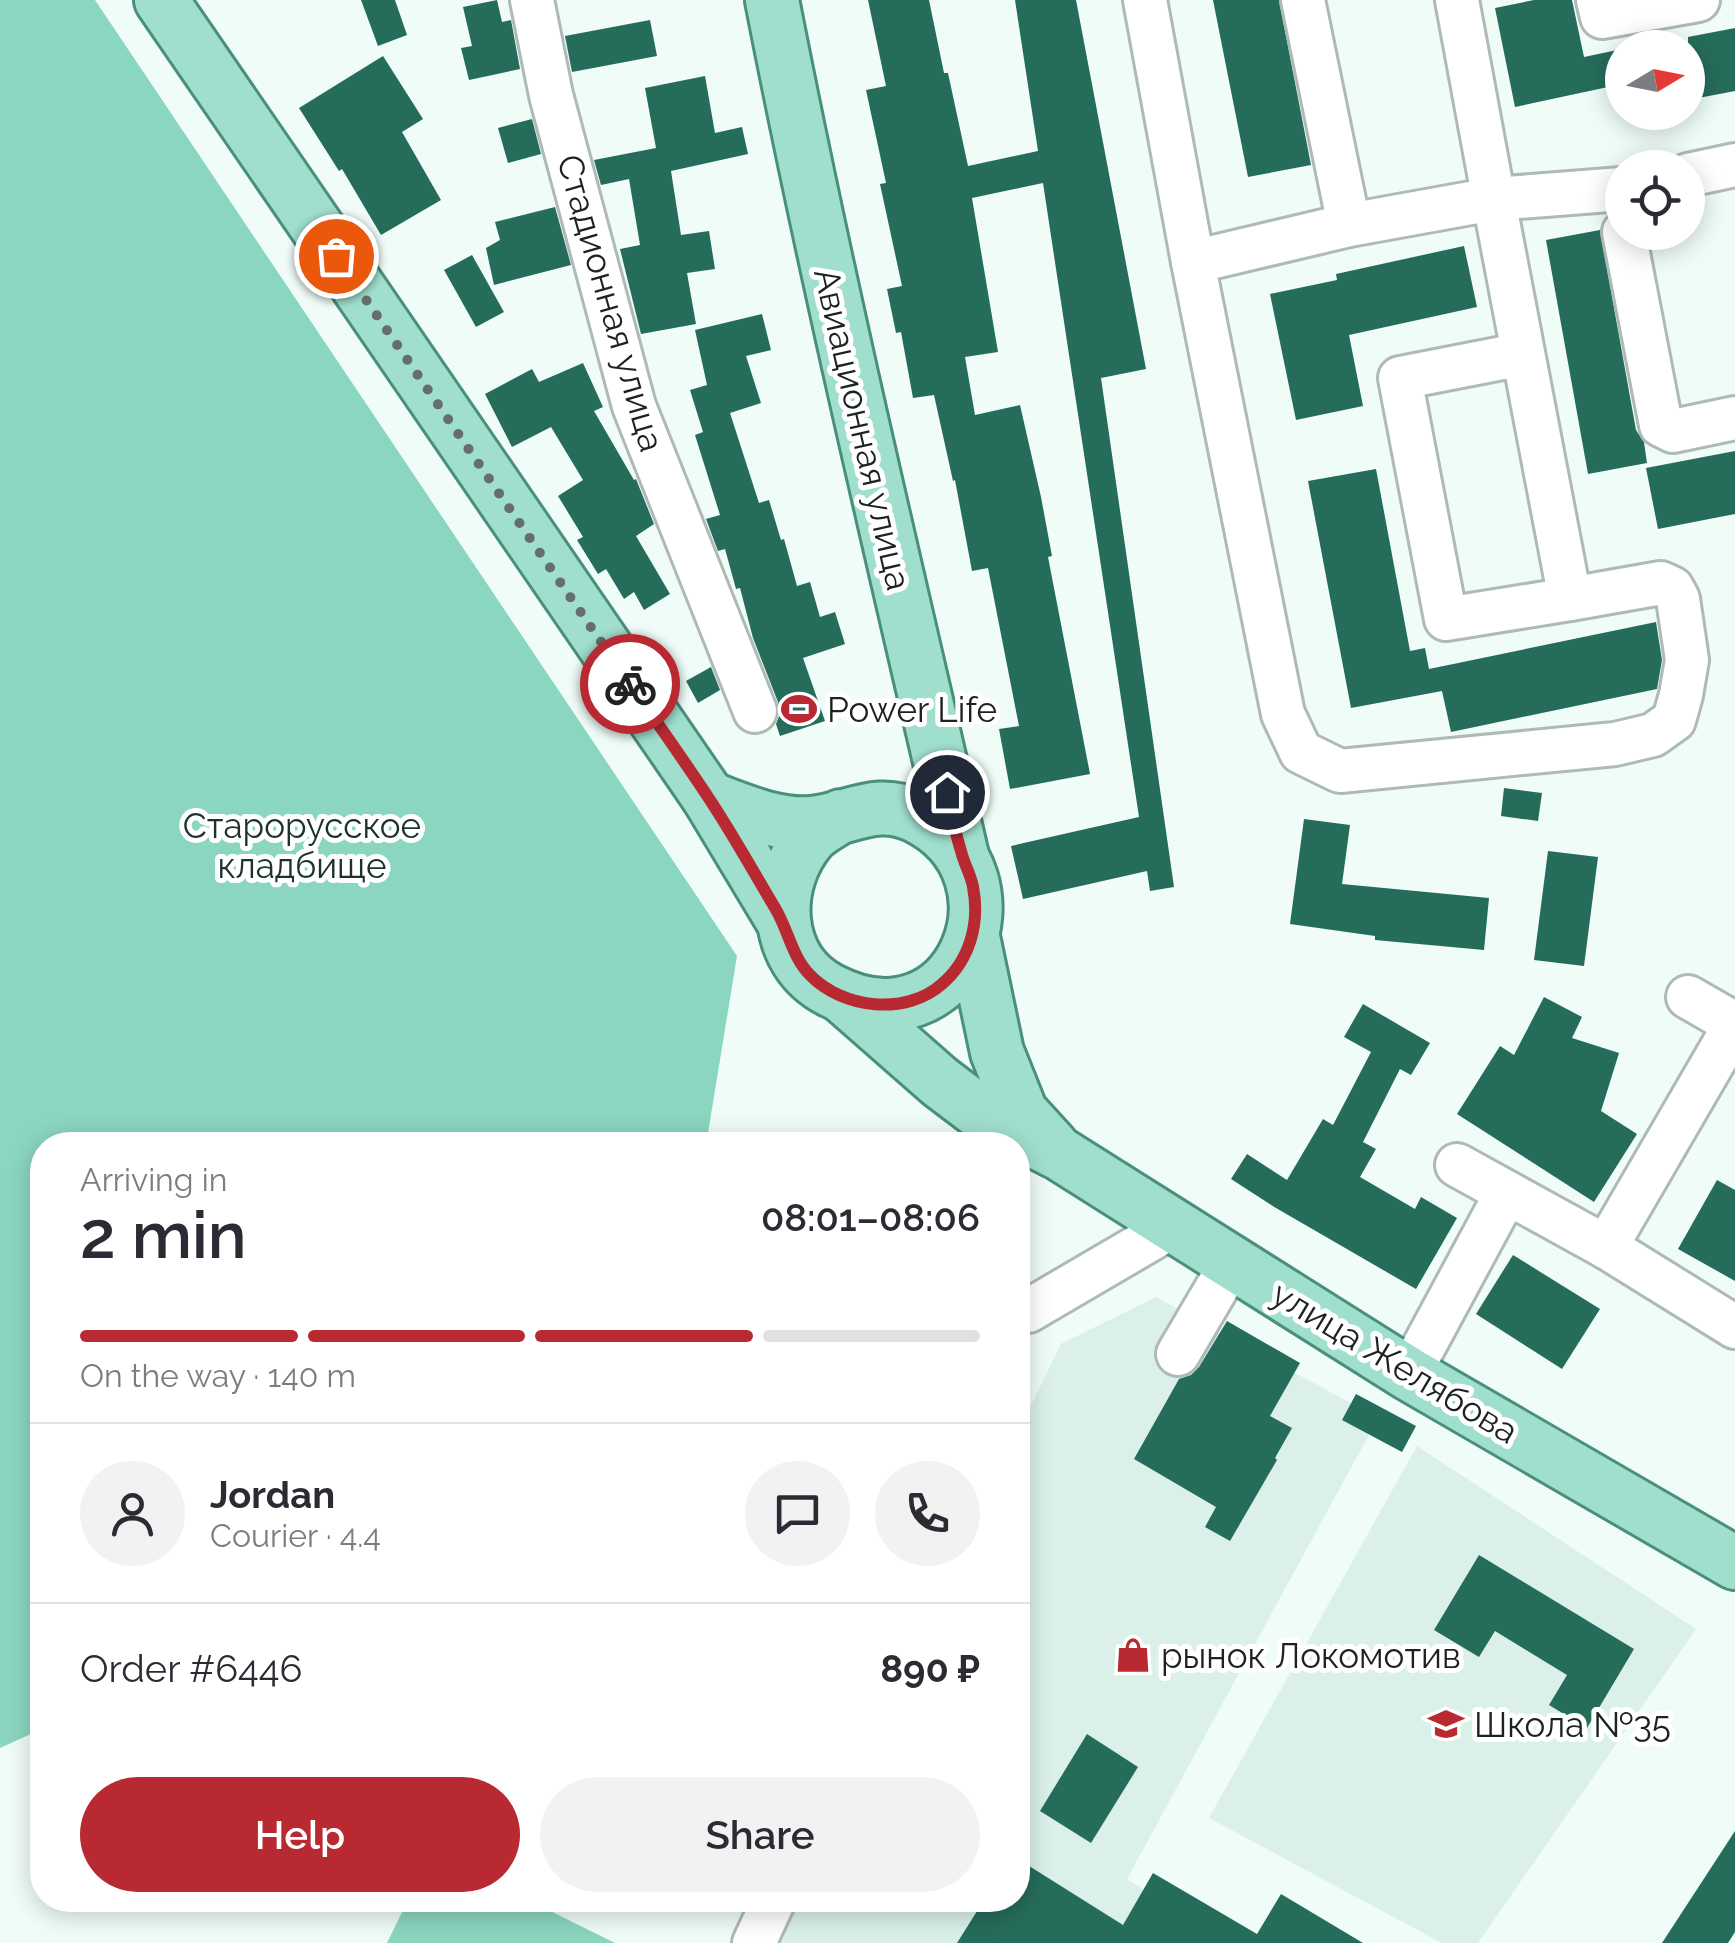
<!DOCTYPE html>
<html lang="en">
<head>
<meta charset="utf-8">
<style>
	:root { --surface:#fff; --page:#f2f2f3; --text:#2b2b33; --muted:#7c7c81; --line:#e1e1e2; --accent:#b92931 }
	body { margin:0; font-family:Raleway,sans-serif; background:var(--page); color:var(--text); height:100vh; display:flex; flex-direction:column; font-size:38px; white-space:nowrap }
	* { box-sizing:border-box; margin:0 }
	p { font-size:32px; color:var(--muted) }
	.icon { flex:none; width:55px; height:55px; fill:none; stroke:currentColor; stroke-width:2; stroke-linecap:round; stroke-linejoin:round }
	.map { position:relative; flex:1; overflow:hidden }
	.sheet { position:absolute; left:30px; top:1132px; width:1000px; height:780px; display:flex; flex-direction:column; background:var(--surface); border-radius:40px; box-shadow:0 5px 25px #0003 }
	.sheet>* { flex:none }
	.needle { width:65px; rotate:80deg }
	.fabs { position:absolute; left:1605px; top:30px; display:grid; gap:20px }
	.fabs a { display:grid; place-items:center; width:100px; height:100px; border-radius:50%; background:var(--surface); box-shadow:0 5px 25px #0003; font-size:50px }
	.pin { position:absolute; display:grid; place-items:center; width:85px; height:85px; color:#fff; margin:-42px; border:5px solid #fff; border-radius:50%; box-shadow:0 2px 10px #0007 }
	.courier { position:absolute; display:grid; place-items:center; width:100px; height:100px; margin:-50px; border:8px solid #b92931; border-radius:50%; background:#fff; color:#222; box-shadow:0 2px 12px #0007 }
	.summary em { font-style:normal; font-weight:600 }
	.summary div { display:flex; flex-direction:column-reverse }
	.summary { display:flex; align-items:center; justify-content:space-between; height:170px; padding:0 50px }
	h1 { font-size:65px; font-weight:600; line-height:75px }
	.bar { display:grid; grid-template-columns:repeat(4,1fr); gap:15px 10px; align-content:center; height:120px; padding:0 50px }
	.bar i { height:12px; border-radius:8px; background:var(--line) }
	.bar .current { background:var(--accent) }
	.bar p { grid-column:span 4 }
	.line { display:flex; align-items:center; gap:25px; padding:0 50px; border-top:2px solid var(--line) }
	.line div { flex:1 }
	.round { display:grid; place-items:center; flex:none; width:105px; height:105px; border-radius:52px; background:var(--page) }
	.cta { display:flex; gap:20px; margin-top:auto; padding:20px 50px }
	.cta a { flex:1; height:115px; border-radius:60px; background:var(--accent); color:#fff; font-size:40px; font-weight:600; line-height:115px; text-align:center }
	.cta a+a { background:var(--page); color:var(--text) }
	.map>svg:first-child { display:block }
	.built { fill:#daf0e9 }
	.green { fill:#8bd6c0 }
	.building { fill:#266c5a }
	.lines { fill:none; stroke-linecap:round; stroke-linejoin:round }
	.minor-casing { stroke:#aebab6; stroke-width:48 }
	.major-casing { stroke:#498f7c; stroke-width:58 }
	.minor { stroke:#fff; stroke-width:42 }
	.major { stroke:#a0dfce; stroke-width:52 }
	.done { stroke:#666e6b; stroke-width:10; stroke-dasharray:0 18 }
	.route { stroke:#b92931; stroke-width:12 }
	.labels { text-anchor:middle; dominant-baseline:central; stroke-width:10; stroke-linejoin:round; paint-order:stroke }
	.street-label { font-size:35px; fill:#1d2220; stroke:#fff }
	.poi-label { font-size:35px; fill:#1d2220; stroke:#fff; text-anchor:start }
	.park-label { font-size:35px; fill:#1c332c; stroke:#fff }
</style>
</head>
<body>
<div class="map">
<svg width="1735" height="1943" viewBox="0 0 1735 1943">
	<rect width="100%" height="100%" fill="#effcf7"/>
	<g class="built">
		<path d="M1156,1297L1378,1418L1127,1879L1226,1943H764L785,1900H1018V1432L1061,1344Z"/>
		<path d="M1417,1446L1696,1629L1478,1943H1442L1209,1818Z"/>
	</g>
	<g class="green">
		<path d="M0,0H95L737,956L706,1145H42V1729L0,1748Z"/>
		<path d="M408,1900H528L615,1943H387Z"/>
	</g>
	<g class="building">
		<path d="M361,0H395L407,35L378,46Z"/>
		<path d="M497,0L502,22L511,20L520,69L469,80L461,48L472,46L463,7Z"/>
		<path d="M868,0H929L944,73H948L968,166L1038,151L1015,0H1076L1146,369L1101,378L1174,887L1150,891L1147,871L1023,899L1011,846L1139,817L1043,183L972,198L998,352L965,357L975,415L1020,405L1041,497L1052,556L1048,557L1090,774L1010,789L999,729L1019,726L988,568L972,571L955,480L953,481L934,395L913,398L901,332L896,333L887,289L902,286L880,184L886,183L866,90L886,86Z"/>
		<path d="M1213,0H1279L1311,165L1248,177Z"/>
		<path d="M1534,0H1572L1584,57L1622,49V84L1515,107L1495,8Z"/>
		<path d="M650,20L657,56L572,72L565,36Z"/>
		<path d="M1735,28V91L1688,100V37Z"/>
		<path d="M383,56L423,119L402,132L441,200L381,235L342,169L339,171L299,108Z"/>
		<path d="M705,76L715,133L742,127L748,154L671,171L681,235L709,231L715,269L687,273L696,324L641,334L620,249L640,245L629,179L601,185L594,160L656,148L645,88Z"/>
		<path d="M532,119L541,154L508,163L498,128Z"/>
		<path d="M555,207L571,265L494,285L486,248L500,240L495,222Z"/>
		<path d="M1600,230L1636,430L1644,442L1647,463L1588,474L1546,240Z"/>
		<path d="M1464,246L1477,307L1349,335L1363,406L1296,420L1270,294L1337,280L1336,274Z"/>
		<path d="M472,255L504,312L476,327L444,270Z"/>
		<path d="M762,314L771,350L746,356L761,403L730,413L759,503L769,500L781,540L784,539L797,586L810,582L820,617L835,612L845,644L803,658L825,721L780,736L776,724L780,714L778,702L753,638L740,588L736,589L725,549L718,551L706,519L720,515L695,435L703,432L690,390L707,385L695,330Z"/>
		<path d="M583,363L603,407L594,411L634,480L636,479L654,524L636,536L670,594L644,610L634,592L624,599L606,569L598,574L577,540L583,537L558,496L583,480L551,427L512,447L485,394L532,369L539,382Z"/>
		<path d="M1735,451V514L1658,529L1646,468Z"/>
		<path d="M1376,469L1410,651L1425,648L1429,669L1656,622L1662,660L1657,689L1451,732L1442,691L1351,708L1308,481Z"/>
		<path d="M711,667L720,690L698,703L686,681Z"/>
		<path d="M1504,788L1542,793L1538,821L1501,816Z"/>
		<path d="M1304,819L1350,825L1342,884L1489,898L1484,950L1375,940V936L1290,924Z"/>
		<path d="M1548,851L1598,857L1584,966L1534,960Z"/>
		<path d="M1544,997L1582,1017L1572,1038L1619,1053L1601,1111L1637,1134L1594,1202L1457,1114L1500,1046L1514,1055Z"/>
		<path d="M1363,1004L1430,1043L1411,1075L1400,1069L1363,1142L1376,1149L1360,1177L1415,1209L1421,1197L1457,1218L1416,1289L1276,1208L1231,1179L1247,1154L1287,1180L1323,1119L1333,1125L1371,1052L1344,1037Z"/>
		<path d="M1717,1180L1735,1190V1281L1678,1249Z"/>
		<path d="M1513,1255L1600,1309L1562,1369L1476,1314Z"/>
		<path d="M1227,1321L1300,1363L1270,1416L1292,1428L1275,1458L1277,1460L1230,1541L1205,1527L1216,1507L1134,1459L1179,1379L1191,1375L1199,1367Z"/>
		<path d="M1356,1394L1416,1426L1402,1452L1342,1420Z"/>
		<path d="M1479,1555L1634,1649L1587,1728L1549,1705L1567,1675L1495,1631L1479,1657L1434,1630Z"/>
		<path d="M1087,1734L1138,1767L1091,1843L1040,1811Z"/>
		<path d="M1735,1831V1932L1728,1943H1662Z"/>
		<path d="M1018,1859L1123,1925L1153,1873L1257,1934L1281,1894L1363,1943H957L984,1900H1018Z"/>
	</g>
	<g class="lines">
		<defs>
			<g id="minor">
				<path d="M532,0L551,95L634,406L755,711"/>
				<path d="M1145,0L1193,262L1283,714L1301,752L1340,771L1615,744L1653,735L1674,720L1681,695L1687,660L1678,599L1672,588L1661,583L1570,599"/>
				<path d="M1303,0L1349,225"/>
				<path d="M1457,0C1493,200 1532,399 1570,599L1446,619L1400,378L1523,354"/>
				<path d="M1598,0L1602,17L1698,0"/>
				<path d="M1688,175L1735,165"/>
				<path d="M1624,232L1661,425L1673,431L1735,418"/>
				<path d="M1193,262L1349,225L1493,199L1622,189"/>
				<path d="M1688,997L1735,1024"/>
				<path d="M1457,1165L1606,1247L1735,1327"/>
				<path d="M1606,1247L1735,1025"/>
				<path d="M1028,1311L1175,1225"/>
				<path d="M1178,1354L1232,1262"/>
				<path d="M1409,1374L1506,1194"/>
				<path d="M754,1943L774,1900"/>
			</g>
			<g id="major">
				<path d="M161,0L709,798L783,921"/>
				<path d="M772,0C828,287 896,571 962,856"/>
				<path d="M709,798C742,810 776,826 812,823C850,819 877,797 916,816C1035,875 960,1058 830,990C773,960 771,884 810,838C818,829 831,823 841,816"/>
				<path d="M973,937L997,1052L1021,1112L1052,1146"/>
				<path d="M842,996L940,1082L985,1116L1060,1154L1409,1374L1735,1563"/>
			</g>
		</defs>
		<use href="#minor" class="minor-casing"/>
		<use href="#major" class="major-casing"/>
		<use href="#minor" class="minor"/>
		<use href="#major" class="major"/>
	</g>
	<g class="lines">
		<path class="done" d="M336,256L630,684"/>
		<path class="route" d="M630,684C656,721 683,759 708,797C732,833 753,871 775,908C788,929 792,957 810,975C843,1009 906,1016 942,984C970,960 980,923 973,887C971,875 964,864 961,851C955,832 951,812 947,792"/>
	</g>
	<defs>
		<symbol id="stadium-bare" viewBox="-9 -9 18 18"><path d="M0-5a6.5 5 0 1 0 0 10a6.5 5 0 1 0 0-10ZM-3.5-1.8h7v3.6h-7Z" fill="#b92931" stroke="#fff" stroke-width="2.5" paint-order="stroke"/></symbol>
		<symbol id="shop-bare" viewBox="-9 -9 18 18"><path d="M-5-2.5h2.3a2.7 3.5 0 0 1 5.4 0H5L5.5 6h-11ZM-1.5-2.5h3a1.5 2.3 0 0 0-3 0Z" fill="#b92931" stroke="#fff" stroke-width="2.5" paint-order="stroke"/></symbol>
		<symbol id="school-bare" viewBox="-9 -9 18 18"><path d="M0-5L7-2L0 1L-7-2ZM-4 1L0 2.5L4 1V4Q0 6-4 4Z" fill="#b92931" stroke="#fff" stroke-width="2.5" paint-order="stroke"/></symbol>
	</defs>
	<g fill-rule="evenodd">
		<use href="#stadium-bare" x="774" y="684" width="50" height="50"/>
		<use href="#shop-bare" x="1108" y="1630" width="50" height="50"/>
		<use href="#school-bare" x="1421" y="1699" width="50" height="50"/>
	</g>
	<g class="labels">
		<g class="street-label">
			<text transform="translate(611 303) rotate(74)">Стадионная улица</text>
			<text transform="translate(863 429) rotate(77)">Авиационная улица</text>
			<text transform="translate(1395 1362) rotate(31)">улица Желябова</text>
		</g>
		<g class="poi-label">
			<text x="827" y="709">Power Life</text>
			<text x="1161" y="1655">рынок Локомотив</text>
			<text x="1474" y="1724">Школа №35</text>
		</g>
		<g class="park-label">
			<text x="302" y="825">Старорусское<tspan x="302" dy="40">кладбище</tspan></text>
		</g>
	</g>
</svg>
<div class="fabs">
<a><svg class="needle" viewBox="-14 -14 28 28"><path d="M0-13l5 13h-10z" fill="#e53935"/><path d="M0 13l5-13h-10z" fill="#7c7c81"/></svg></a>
<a><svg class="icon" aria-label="locate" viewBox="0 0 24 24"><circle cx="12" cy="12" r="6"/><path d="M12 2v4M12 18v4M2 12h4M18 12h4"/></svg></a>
</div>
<div class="pin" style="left:336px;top:256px;background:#ea580c"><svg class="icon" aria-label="bag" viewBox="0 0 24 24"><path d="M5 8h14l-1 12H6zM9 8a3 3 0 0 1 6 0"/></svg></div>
<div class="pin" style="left:947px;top:792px;background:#1f2937"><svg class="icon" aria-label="home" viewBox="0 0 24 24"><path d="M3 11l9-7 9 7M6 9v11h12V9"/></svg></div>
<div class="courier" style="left:630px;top:684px"><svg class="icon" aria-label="bike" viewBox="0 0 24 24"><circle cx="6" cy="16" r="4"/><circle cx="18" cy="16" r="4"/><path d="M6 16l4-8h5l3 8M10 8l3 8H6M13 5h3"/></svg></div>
<section class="sheet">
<div class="summary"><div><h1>2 min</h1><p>Arriving in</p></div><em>08:01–08:06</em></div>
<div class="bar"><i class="current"></i><i class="current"></i><i class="current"></i><i></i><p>On the way · 140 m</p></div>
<div class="line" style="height:180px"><a class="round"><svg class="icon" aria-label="person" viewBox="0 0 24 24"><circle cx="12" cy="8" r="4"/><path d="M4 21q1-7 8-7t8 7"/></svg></a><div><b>Jordan</b><p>Courier · 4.4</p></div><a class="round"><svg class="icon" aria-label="chat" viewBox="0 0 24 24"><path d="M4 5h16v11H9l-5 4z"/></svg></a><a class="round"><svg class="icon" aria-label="phone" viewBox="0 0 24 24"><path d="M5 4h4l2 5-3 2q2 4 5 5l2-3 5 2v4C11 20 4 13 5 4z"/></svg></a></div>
<div class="line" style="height:130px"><div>Order #6446</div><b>890 ₽</b></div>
<div class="cta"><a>Help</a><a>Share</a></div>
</section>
</div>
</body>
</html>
